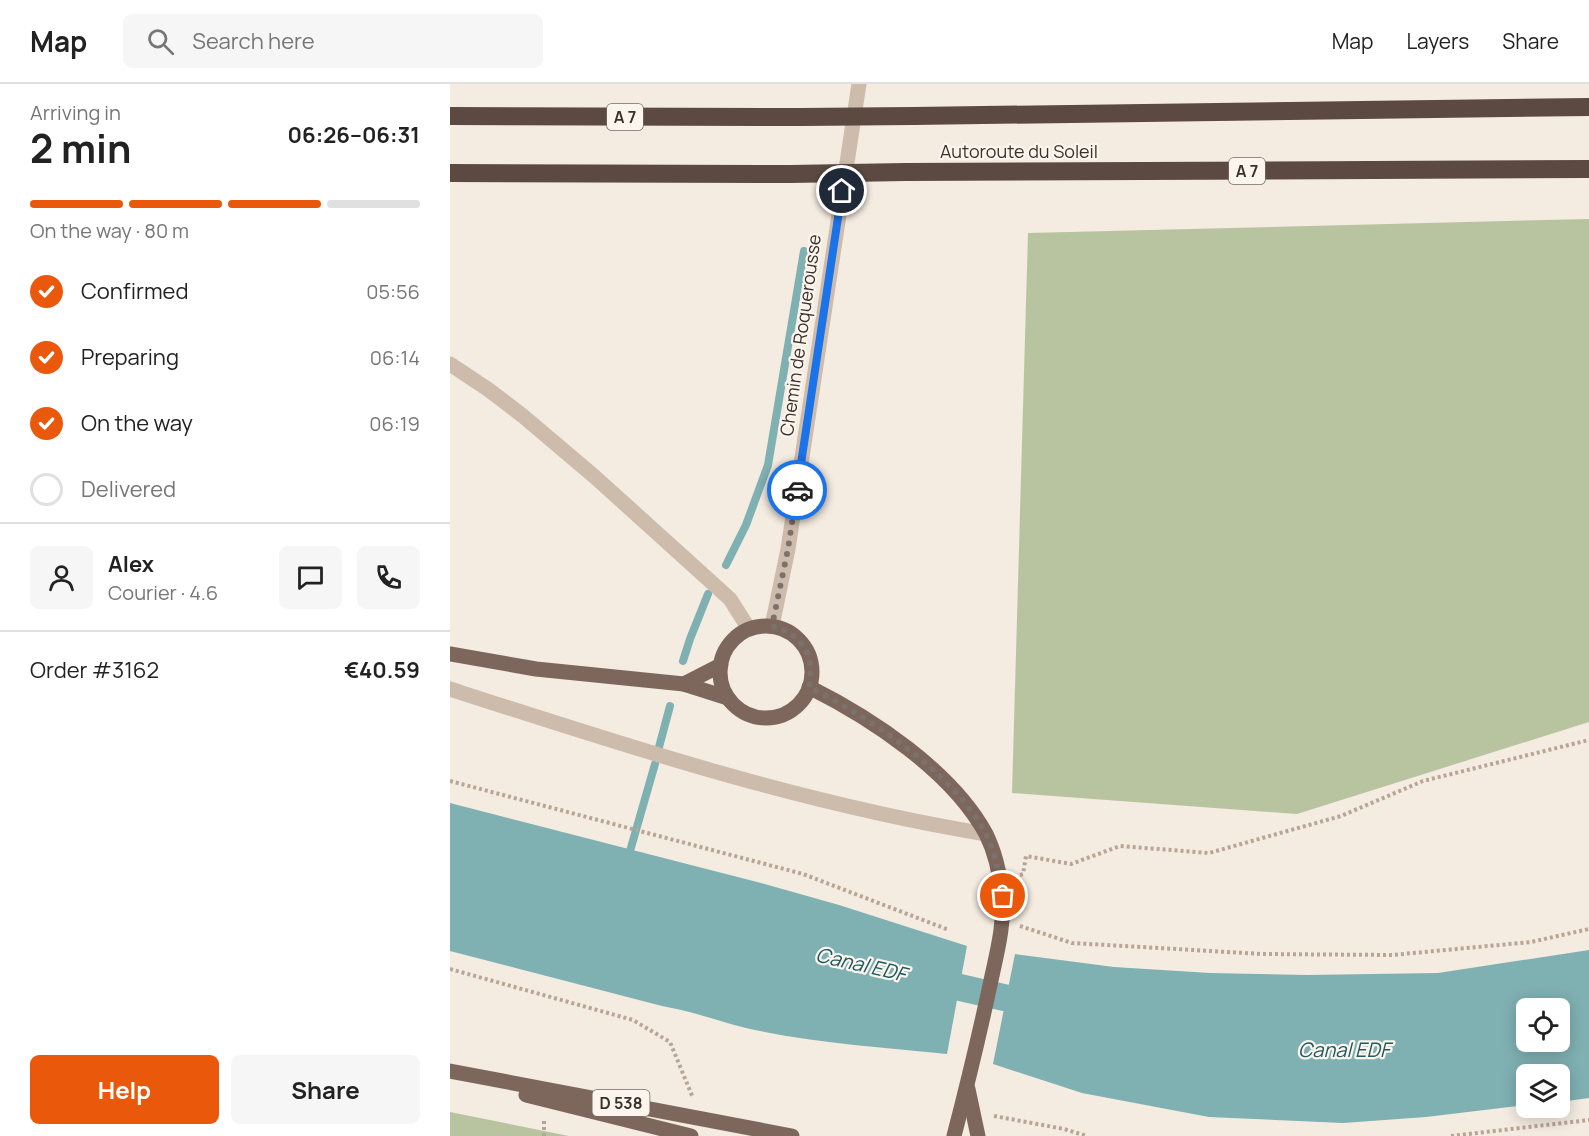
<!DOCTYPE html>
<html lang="en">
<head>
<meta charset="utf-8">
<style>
	:root { --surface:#fff; --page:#f6f6f6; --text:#222; --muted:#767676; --line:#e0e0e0; --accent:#ea580c }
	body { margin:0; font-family:Manrope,sans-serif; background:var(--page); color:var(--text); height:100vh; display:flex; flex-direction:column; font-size:22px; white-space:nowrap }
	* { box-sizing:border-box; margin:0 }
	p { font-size:20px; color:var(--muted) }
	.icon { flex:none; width:33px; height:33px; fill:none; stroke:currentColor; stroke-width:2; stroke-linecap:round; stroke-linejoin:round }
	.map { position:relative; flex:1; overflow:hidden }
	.sheet { display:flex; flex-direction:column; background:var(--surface); width:450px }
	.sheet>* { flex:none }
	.tools { position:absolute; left:1066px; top:914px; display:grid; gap:12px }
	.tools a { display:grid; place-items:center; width:54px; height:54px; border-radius:9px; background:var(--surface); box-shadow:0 3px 15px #0003; font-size:30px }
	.pin { position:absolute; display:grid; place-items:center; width:51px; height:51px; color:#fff; margin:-26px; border:3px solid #fff; border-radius:50%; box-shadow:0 2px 6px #0007 }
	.courier { position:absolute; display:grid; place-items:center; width:60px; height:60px; margin:-30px; border:4px solid #1a73e8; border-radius:50%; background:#fff; color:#222; box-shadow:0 2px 8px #0007 }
	.overview em { font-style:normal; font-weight:700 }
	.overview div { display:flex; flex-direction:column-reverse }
	.overview { display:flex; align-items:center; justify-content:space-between; height:102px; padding:0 30px }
	h1 { font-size:39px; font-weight:700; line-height:45px }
	.bar { display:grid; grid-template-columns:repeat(4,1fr); gap:9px 6px; align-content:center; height:72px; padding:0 30px }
	.bar i { height:8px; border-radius:4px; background:var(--line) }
	.bar .current { background:var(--accent) }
	.bar p { grid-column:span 4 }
	.line { display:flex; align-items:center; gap:15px; padding:0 30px; border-top:2px solid var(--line) }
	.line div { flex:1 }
	.round { display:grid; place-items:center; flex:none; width:63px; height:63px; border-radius:9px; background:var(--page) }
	ol { padding:0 30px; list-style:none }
	li { display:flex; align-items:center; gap:18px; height:66px }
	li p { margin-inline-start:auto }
	li .icon { padding:6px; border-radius:50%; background:var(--accent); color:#fff; stroke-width:4 }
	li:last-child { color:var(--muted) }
	li i { width:33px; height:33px; border:3px solid var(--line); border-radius:50% }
	.primary-button { display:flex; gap:12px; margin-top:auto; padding:12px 30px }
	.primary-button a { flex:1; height:69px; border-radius:9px; background:var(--accent); color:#fff; font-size:24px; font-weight:700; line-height:69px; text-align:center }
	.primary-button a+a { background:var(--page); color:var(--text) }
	header { display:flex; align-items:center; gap:36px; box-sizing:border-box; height:84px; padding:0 30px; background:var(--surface); border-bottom:2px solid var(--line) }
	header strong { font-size:28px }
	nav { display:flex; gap:33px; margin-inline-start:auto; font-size:21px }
	.search { width:420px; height:54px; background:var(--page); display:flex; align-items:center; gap:15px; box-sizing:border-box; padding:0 21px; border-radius:9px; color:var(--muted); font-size:22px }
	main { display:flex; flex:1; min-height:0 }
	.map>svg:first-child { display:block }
	.green { fill:#b8c4a0 }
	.water { fill:#7fb0b2; fill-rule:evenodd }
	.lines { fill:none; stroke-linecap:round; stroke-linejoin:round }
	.stream { stroke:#7fb0b2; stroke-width:8 }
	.canal { stroke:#7fb0b2; stroke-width:27 }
	.path { stroke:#b9a596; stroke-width:4; stroke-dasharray:3 3; stroke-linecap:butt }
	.minor { stroke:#cdbbac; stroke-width:15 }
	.major { stroke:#7d675c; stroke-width:15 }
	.highway { stroke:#5c4a42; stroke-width:18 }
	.highway-bridge { stroke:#5c4a42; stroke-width:18 }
	.done { stroke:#7c716b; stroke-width:6; stroke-dasharray:0 10.8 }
	.route { stroke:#1a73e8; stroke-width:8 }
	.labels { text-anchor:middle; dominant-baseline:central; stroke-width:4.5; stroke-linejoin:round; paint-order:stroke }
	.shield { fill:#fbf5ee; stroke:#756b66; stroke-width:1.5 }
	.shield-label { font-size:16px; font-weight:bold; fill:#3b302b }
	.street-label { font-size:18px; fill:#3b302b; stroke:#fbf5ee }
	.water-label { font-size:20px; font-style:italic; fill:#1f5a5e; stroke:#fbf5ee }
</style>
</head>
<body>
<header>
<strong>Map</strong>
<div class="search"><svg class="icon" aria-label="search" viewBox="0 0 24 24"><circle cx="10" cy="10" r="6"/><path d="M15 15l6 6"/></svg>Search here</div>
<nav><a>Map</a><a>Layers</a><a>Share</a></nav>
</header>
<main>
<section class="sheet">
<div class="overview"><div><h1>2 min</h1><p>Arriving in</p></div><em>06:26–06:31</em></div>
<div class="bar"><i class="current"></i><i class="current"></i><i class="current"></i><i></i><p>On the way · 80 m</p></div>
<ol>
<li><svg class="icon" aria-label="check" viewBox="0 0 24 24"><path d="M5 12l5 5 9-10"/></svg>Confirmed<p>05:56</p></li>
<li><svg class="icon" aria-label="check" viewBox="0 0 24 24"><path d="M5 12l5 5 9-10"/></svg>Preparing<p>06:14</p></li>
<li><svg class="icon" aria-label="check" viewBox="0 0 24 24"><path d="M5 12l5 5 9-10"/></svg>On the way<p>06:19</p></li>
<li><i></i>Delivered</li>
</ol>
<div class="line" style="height:108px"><a class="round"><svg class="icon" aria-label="person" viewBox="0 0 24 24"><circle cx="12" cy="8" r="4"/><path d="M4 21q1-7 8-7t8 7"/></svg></a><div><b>Alex</b><p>Courier · 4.6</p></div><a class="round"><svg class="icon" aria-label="chat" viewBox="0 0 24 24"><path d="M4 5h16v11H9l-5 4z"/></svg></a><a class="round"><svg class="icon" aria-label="phone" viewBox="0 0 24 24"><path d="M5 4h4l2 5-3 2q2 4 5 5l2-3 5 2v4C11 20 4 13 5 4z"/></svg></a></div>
<div class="line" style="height:78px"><div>Order #3162</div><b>€40.59</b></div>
<div class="primary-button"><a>Help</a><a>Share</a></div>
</section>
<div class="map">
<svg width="1139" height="1052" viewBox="0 0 1139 1052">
	<rect width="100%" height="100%" fill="#f4ebe1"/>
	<g class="green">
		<path d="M1139,135V638L847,730L562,709L578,149Z"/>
		<path d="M0,1028L119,1052H0Z"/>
	</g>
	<g class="water">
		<path d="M0,719L311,799L389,821L517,862L497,970C430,963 362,959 296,944C268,937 241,927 212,922L0,867Z"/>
		<path d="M1139,866V1014L1110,1018V990H1077V1021L976,1033L893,1039L759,1033L632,1009L543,980L565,870L664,883L760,889L857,891L988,889ZM1077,924H1110V957H1077Z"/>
	</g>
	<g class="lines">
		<g class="stream">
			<path d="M276,481L296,441L318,381L354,167"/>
			<path d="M233,577L240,555L258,510"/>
			<path d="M209,663L220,622"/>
			<path d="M178,774L205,680"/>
		</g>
		<path class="canal" d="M473,895L591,922"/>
		<g class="path">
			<path d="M0,697L353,790L499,846"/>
			<path d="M570,791L573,790L576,772L621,780L670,762L759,769L891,732L973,697L1139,656"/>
			<path d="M570,842L622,859L812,870L942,871L1081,858L1139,845"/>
			<path d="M0,885L183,936L220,958L243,1014"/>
			<path d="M544,1032L614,1045L637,1052"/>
			<path d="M94,1052V1034"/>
			<path d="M1001,1052L1139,1036"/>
		</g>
		<g class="minor">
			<path d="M0,280L39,306L73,332L145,393L280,515L299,545"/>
			<path d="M322,542L338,465L409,0"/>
			<path d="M0,605C176,662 353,720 536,750"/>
		</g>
		<g class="major">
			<circle cx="316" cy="588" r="46"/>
			<path d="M0,570L86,585L234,600L278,614"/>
			<path d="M234,600L271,581"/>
			<path d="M359,603C421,634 502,687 536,750C545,768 550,791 552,811C555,841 546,872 540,901C529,952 517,1002 504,1052"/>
			<path d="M0,987L342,1052"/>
			<path d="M518,1005L528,1052"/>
			<path d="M76,1011L241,1052"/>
		</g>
		<g class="highway">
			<path d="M0,32L351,33"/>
			<path d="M463,32L1139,23"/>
			<path d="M456,88L1139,85"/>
			<path d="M0,89L340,90"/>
		</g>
		<g class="highway-bridge">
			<path d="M351,33L463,32"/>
			<path d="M340,90L456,88"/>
		</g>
	</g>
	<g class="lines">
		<path class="done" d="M347,406L338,465L322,542C353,551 365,571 359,603C420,634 503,688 536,750C546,769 548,791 553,812"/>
		<path class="route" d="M347,406L392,107"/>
	</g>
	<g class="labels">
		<g class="shield">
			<rect x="157" y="20" width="36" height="26" rx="4.5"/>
			<rect x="779" y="74" width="36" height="26" rx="4.5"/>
			<rect x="142.5" y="1006" width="57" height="26" rx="4.5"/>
		</g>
		<g class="shield-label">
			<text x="175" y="33">A 7</text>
			<text x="797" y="87">A 7</text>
			<text x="171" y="1019">D 538</text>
		</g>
		<g class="street-label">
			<text x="569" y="67">Autoroute du Soleil</text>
			<text transform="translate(350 251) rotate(-82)">Chemin de Roquerousse</text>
		</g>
		<g class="water-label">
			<text transform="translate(411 880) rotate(13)">Canal EDF</text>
			<text x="894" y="965">Canal EDF</text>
		</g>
	</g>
</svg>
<div class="tools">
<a><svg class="icon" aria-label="locate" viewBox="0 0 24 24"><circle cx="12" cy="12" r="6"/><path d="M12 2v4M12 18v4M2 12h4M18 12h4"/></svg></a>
<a><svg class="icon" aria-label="layers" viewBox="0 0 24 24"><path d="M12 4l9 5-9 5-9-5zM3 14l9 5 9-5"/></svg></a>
</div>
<div class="pin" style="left:553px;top:812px;background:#ea580c"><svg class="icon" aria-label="bag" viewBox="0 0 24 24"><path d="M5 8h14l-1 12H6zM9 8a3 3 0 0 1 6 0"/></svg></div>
<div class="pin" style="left:392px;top:107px;background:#1f2937"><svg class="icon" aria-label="home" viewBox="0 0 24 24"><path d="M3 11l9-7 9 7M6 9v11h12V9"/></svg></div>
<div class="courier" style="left:347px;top:406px"><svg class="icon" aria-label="car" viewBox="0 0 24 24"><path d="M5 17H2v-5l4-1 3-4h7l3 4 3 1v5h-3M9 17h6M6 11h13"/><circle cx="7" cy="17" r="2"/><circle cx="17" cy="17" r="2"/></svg></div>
</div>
</main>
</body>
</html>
